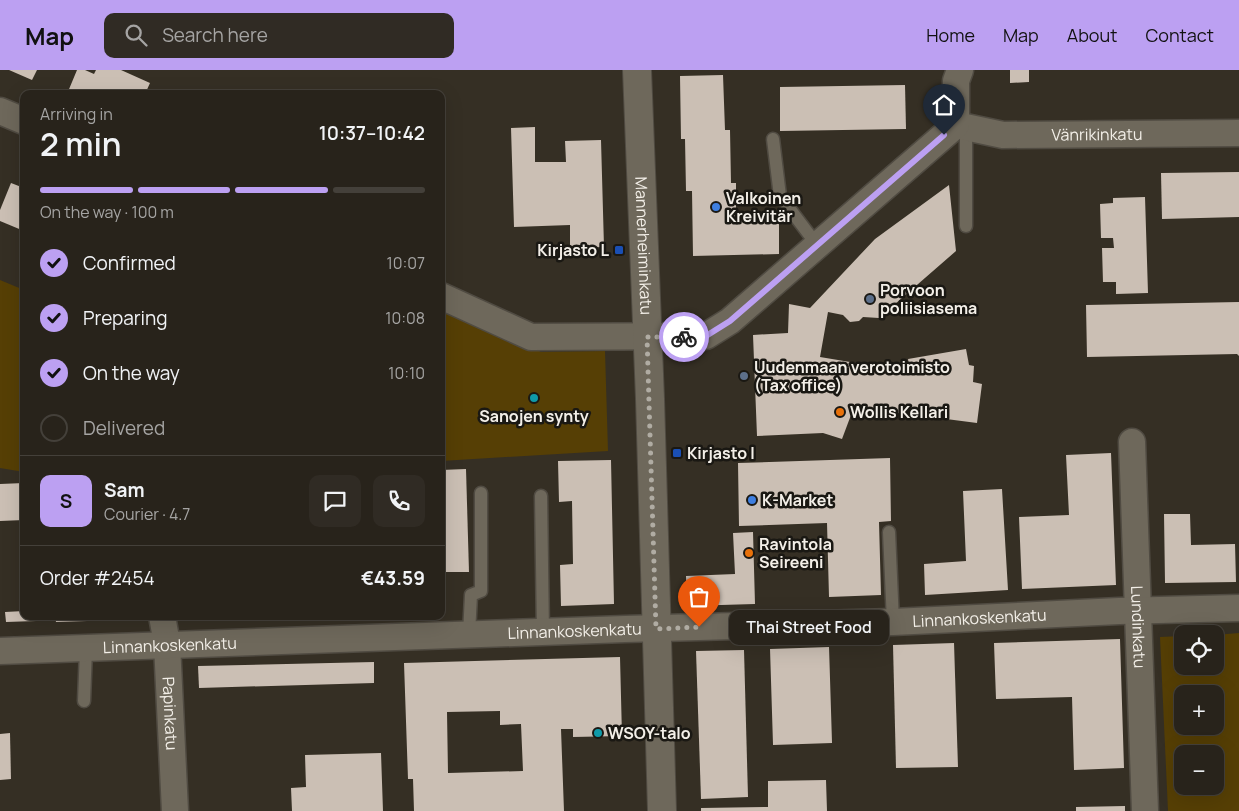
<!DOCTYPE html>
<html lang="en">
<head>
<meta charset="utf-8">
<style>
	:root { --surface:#28231b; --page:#302b24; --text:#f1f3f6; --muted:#a5a4a3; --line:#44403a; --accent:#bca0f2 }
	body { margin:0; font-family:Manrope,sans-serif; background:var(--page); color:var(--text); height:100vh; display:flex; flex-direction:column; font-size:19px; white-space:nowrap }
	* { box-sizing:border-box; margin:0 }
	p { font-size:16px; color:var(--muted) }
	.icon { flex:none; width:28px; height:28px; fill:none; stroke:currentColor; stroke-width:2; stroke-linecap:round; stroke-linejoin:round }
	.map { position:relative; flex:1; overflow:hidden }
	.drawer { position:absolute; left:20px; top:20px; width:425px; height:530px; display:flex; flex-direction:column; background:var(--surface); border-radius:10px; box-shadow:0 5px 20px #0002,0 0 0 1px var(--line) }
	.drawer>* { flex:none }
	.buttons { position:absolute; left:1174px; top:555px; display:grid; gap:10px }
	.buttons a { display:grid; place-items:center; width:50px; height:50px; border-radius:10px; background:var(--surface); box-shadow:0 5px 20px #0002,0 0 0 1px var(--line); font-size:25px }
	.pin { position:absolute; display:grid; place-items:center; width:42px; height:42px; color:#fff; margin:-51px -21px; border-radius:50% 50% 50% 0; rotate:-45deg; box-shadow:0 0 5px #0007 }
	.pin .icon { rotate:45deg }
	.courier { position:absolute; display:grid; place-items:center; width:50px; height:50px; margin:-25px; border:4px solid #bca0f2; border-radius:50%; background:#fff; color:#222; box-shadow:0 1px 6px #0007 }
	.bubble { position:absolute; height:35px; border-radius:10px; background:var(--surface); box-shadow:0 5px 20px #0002,0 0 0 1px var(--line); font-size:16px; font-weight:600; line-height:35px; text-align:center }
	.overview em { font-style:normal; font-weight:600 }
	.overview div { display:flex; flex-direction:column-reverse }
	.overview { display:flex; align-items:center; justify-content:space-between; height:85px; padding:0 20px }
	h1 { font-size:32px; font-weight:600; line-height:38px }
	.bar { display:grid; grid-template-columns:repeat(4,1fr); gap:8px 5px; align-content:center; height:60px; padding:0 20px }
	.bar i { height:6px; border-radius:4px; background:var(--line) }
	.bar .selected { background:var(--accent) }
	.bar p { grid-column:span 4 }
	.line { display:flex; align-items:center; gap:12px; padding:0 20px; border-top:1px solid var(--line) }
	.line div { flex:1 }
	.round { display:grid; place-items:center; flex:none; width:52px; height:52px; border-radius:10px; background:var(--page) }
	ol { padding:0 20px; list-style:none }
	li { display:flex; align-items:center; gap:15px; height:55px }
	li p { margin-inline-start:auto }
	li .icon { padding:5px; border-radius:50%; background:var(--accent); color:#111; stroke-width:4 }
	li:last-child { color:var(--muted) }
	li i { width:28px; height:28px; border:2px solid var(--line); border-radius:50% }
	header { display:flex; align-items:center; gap:30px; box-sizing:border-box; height:70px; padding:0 25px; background:var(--accent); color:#111 }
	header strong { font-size:24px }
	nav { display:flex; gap:28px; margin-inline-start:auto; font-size:18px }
	.search { width:350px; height:45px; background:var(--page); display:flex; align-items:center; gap:12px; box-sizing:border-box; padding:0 18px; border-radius:10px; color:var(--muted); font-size:19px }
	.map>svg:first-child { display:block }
	.green { fill:#563f05; fill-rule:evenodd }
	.building { fill:#cbbfb4; fill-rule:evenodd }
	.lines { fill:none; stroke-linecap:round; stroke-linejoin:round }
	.service-casing { stroke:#504b42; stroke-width:15 }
	.minor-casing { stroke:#504b42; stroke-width:29 }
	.secondary-casing { stroke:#504b42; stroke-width:30 }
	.service { stroke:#6e685b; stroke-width:12 }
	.minor { stroke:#6e685b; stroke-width:26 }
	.secondary { stroke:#6e685b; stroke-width:28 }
	.done { stroke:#b0aca3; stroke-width:5; stroke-dasharray:0 9 }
	.route { stroke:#bca0f2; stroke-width:6 }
	.shop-dot { fill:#3f7fe0; stroke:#1a1813; stroke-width:2 }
	.transit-dot { fill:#1a4fb4; stroke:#1a1813; stroke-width:2 }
	.service-dot { fill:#5c6f8a; stroke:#1a1813; stroke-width:2 }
	.culture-dot { fill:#0f9aa8; stroke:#1a1813; stroke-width:2 }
	.food-dot { fill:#e8710a; stroke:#1a1813; stroke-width:2 }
	.labels { text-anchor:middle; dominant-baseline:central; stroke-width:5; stroke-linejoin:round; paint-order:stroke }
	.street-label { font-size:16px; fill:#f3efe8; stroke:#1a1813 }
	.poi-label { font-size:16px; font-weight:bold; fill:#f3efe8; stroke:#1a1813; text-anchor:start }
</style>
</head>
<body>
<header>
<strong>Map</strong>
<div class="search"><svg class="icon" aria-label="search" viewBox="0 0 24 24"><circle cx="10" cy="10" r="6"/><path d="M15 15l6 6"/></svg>Search here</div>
<nav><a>Home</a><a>Map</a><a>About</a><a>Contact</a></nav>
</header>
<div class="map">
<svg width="1239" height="741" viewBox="0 0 1239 741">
	<rect width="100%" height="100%" fill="#352f24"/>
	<g class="green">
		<path d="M0,210L24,220V402L0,398Z"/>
		<path d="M441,236L541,282L605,281L608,381L441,391Z"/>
		<path d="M1239,563V741H1168L1160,567L1182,566V596H1215V565ZM1182,624H1215V656H1182ZM1182,684H1215V716H1182Z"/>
	</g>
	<g class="building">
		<path d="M9,0H37L32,10Z"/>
		<path d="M77,0H85L94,4L96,0H121L150,13L145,24H67Z"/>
		<path d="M1010,0H1029V12L1010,13Z"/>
		<path d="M723,5L725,60H730L731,113H736V147L779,146V184L693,186L692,121H686L685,69H681L680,6Z"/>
		<path d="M905,15L906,59L780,61V17Z"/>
		<path d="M535,57V92H566L565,71L601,70L604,177L570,178V155L514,157L511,58Z"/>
		<path d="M1239,102V147L1162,149L1161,103Z"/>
		<path d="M11,113L24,118V161L0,151V140Z"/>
		<path d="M949,115L956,181L879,248L863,247L859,251L850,252L843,245L828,242L820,287L910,302L908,289L966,279L969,295L974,296L973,312L982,314L977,353L854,337L842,369L823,363L757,366L753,265L788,263L789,234L810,238L875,169Z"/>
		<path d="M1145,127L1148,223L1116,224V212H1103L1102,178H1114L1113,168H1101L1100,134L1113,133V128Z"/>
		<path d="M1239,232V286L1237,284L1087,287L1086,235Z"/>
		<path d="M1111,383L1116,515L1022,519L1019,447L1069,445L1066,385Z"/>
		<path d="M890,388L891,451L879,452L881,525L829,527L827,453L739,456L738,393Z"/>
		<path d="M611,390L614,534L561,536L560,495L573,494L572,431L559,432L558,391Z"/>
		<path d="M466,399L469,502H441V400Z"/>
		<path d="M24,413V450L0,451V414Z"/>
		<path d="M1002,419L1008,520L925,525L924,494L966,491L963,421Z"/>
		<path d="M1164,444H1190L1191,475L1235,474L1236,512L1165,513Z"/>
		<path d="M753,462L755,534L687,536L686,506L735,504L733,463Z"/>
		<path d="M24,541V546H36V551L6,552L5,542Z"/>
		<path d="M55,546H117L118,550L56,552Z"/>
		<path d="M1120,569L1124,698L1074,700L1072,627L996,629L994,573Z"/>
		<path d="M954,573L958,697L896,698L893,575Z"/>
		<path d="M829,577L832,673L773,675L770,579Z"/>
		<path d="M744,580L748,727L701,729L696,581Z"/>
		<path d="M620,587L622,666L573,667V659H561L564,741H414L413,709H408L404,593ZM500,641V655L521,654L523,701L448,703L447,642Z"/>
		<path d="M374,592V613L199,618L198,596Z"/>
		<path d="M10,663L11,709L0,710V664Z"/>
		<path d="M381,683L383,741H292L291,718L306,717L305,685Z"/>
		<path d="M826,710L827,741H701V738L768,737V711Z"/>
		<path d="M1125,736V741H1076V737Z"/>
	</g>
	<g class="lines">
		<defs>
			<g id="service">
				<path d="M773,69L780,126L817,175"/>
				<path d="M966,156V57"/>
				<path d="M541,426L543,562"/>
				<path d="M889,462L893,552"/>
				<path d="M469,564L471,525L481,521V423"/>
				<path d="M84,631L86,579"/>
			</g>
			<g id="minor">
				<path d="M0,41L24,51"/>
				<path id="s1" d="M956,55L1003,65L1239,63"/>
				<path d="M441,226L531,267L706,266L730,251L956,55V11L960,0"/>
				<path id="s2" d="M1132,372L1145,741"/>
				<path id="s3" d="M162,546L167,574L175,741"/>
				<path id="s4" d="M0,581L625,559L893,552L1119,541L1239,538"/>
			</g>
			<g id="secondary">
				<path id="s5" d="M637,0L650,329L662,741"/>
			</g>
		</defs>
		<use href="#service" class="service-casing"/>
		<use href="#minor" class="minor-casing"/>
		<use href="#secondary" class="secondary-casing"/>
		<use href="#service" class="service"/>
		<use href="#minor" class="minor"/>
		<use href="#secondary" class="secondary"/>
	</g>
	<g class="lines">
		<path class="done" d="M684,267H647L656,559L699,557"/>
		<path class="route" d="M684,267L706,266L730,251L944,65"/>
	</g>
	<g class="shop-dot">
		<circle cx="716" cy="137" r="5"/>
		<circle cx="752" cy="430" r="5"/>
	</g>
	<g class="transit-dot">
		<rect x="614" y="175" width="10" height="10" rx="2.5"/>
		<rect x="672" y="378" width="10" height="10" rx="2.5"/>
	</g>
	<g class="service-dot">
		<circle cx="870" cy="229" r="5"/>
		<circle cx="744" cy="306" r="5"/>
	</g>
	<g class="culture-dot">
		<circle cx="534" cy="328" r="5"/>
		<circle cx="598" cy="663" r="5"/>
	</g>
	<g class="food-dot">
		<circle cx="840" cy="342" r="5"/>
		<circle cx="749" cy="483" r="5"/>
	</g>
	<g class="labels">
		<g class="street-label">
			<text stroke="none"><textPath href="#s1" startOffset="142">Vänrikinkatu</textPath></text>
			<text stroke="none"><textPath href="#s5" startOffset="176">Mannerheiminkatu</textPath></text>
			<text stroke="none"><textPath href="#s4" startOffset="980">Linnankoskenkatu</textPath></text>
			<text stroke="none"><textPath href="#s2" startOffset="185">Lundinkatu</textPath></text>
			<text stroke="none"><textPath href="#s4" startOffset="575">Linnankoskenkatu</textPath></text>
			<text stroke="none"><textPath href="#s4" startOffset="170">Linnankoskenkatu</textPath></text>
			<text stroke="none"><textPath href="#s3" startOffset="98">Papinkatu</textPath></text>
		</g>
		<g class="poi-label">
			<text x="726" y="128">Valkoinen<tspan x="726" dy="18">Kreivitär</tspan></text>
			<text x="609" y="180" text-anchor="end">Kirjasto L</text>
			<text x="880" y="220">Porvoon<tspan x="880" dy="18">poliisiasema</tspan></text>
			<text x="754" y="297">Uudenmaan verotoimisto<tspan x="754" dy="18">(Tax office)</tspan></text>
			<text x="850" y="342">Wollis Kellari</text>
			<text x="534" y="346" text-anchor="middle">Sanojen synty</text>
			<text x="687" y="383">Kirjasto I</text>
			<text x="762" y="430">K-Market</text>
			<text x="759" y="474">Ravintola<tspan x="759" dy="18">Seireeni</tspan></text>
			<text x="608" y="663">WSOY-talo</text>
		</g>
	</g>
</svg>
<div class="buttons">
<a><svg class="icon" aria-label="locate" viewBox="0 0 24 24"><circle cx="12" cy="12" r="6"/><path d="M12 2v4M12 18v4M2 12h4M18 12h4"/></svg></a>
<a>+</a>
<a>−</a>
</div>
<div class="pin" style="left:699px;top:557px;background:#ea580c"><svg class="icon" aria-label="bag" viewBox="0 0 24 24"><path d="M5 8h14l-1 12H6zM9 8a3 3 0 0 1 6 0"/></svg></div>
<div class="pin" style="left:944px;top:65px;background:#1f2937"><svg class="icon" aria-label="home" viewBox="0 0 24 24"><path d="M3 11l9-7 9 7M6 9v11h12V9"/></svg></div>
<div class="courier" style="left:684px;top:267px"><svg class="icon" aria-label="bike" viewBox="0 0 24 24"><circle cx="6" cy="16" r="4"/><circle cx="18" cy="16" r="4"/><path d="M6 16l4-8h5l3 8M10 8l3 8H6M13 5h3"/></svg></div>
<div class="bubble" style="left:729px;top:540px;width:160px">Thai Street Food</div>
<section class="drawer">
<div class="overview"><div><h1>2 min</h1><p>Arriving in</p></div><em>10:37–10:42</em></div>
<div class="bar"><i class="selected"></i><i class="selected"></i><i class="selected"></i><i></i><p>On the way · 100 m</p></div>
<ol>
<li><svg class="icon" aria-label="check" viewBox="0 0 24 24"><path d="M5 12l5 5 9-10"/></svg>Confirmed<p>10:07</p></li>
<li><svg class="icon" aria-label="check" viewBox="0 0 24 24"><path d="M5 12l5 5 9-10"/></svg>Preparing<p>10:08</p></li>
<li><svg class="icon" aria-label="check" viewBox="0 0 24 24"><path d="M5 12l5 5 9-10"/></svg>On the way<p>10:10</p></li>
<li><i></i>Delivered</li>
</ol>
<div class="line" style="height:90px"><b class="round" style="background:var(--accent);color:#111">S</b><div><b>Sam</b><p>Courier · 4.7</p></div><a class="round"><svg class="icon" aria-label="chat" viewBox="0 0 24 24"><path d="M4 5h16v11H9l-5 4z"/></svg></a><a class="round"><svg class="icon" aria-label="phone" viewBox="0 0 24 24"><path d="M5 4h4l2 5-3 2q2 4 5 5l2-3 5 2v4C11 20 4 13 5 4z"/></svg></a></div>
<div class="line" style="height:65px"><div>Order #2454</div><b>€43.59</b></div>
</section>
</div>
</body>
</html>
